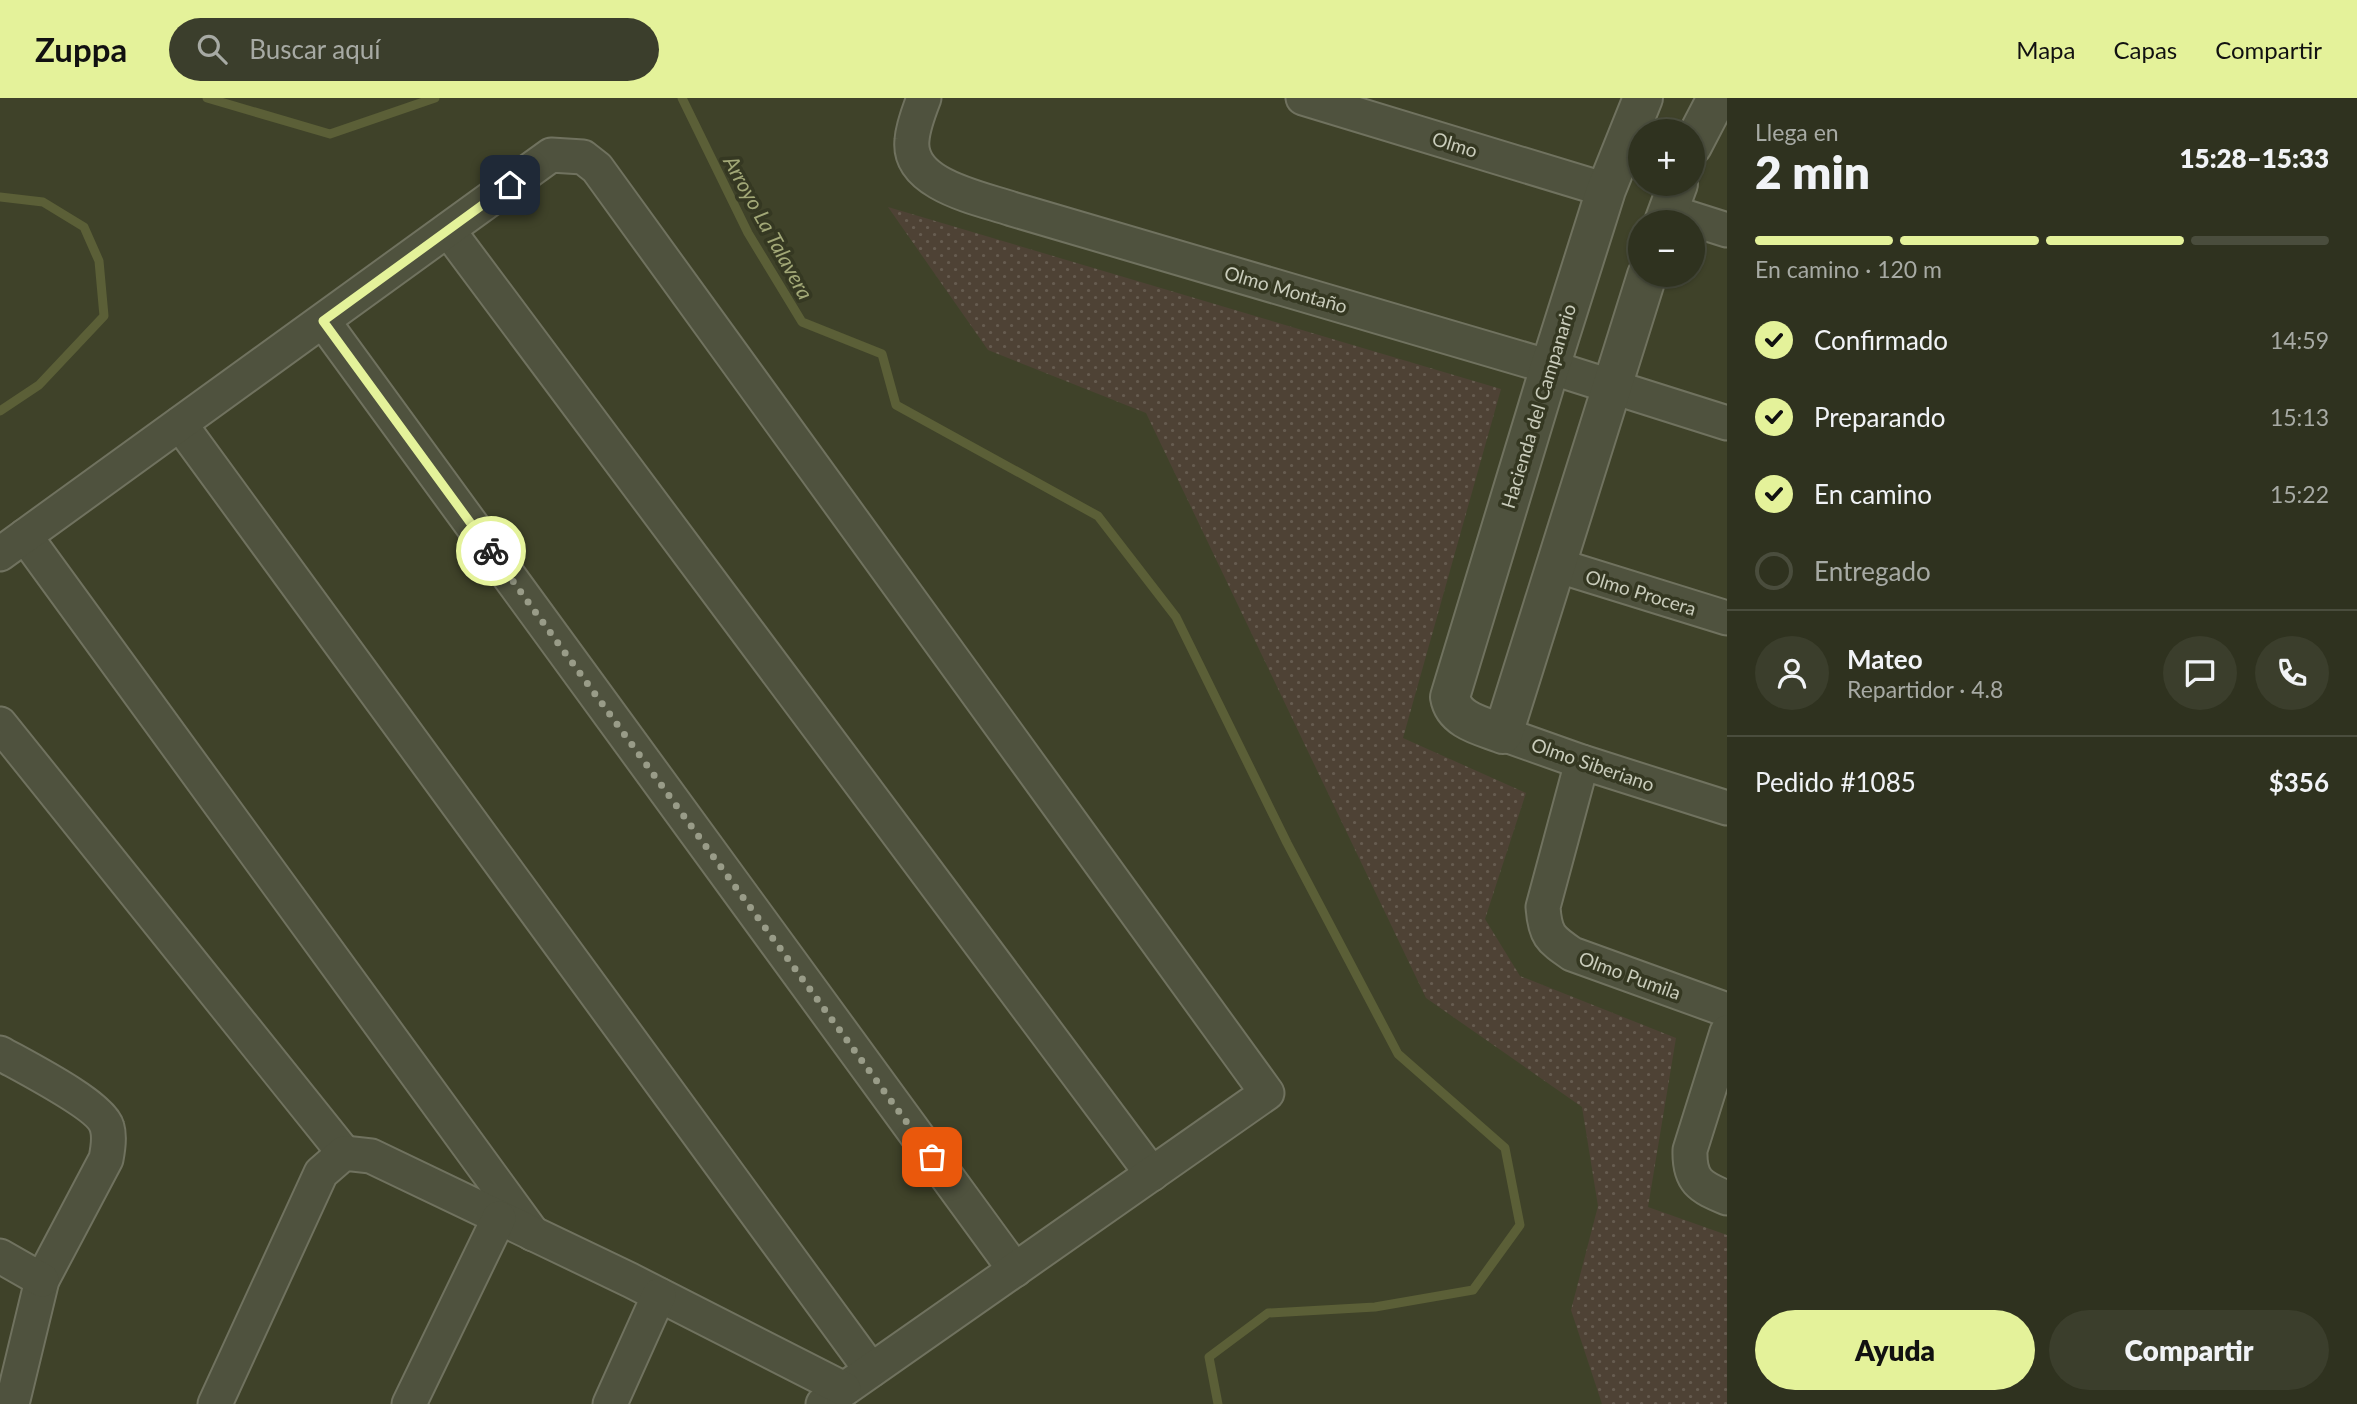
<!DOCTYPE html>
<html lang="es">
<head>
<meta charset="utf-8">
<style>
	:root { --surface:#2f321f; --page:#3b3e2c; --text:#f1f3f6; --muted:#a7aaa4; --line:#4a4d3d; --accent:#e4f29a }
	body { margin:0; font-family:Lato,sans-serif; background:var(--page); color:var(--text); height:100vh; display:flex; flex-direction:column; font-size:26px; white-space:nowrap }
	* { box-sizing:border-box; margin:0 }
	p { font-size:23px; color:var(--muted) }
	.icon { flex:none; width:38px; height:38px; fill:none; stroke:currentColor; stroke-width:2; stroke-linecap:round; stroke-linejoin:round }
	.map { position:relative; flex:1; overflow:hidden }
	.details { display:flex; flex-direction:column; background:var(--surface); width:630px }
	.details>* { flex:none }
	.controls { position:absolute; left:1628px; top:21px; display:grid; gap:14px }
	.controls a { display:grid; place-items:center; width:77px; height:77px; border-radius:50%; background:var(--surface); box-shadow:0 2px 5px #0004,0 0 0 2px var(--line); font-size:35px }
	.pin { position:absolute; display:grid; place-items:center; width:60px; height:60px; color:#fff; margin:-30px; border-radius:14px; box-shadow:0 4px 10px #0006 }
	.courier { position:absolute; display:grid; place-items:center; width:70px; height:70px; margin:-35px; border:5px solid #e4f29a; border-radius:50%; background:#fff; color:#222; box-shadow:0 2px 9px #0007 }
	.summary em { font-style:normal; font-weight:800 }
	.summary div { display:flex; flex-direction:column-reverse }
	.summary { display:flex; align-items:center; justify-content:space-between; height:119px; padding:0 28px }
	h1 { font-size:46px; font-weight:800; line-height:52px }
	.bar { display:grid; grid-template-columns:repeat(4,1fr); gap:10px 7px; align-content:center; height:84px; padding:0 28px }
	.bar i { height:9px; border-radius:5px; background:var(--line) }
	.bar .active { background:var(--accent) }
	.bar p { grid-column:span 4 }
	.line { display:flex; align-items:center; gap:18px; padding:0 28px; border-top:2px solid var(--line) }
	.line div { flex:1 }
	.round { display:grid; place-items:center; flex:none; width:74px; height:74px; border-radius:37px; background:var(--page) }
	ol { padding:0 28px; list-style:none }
	li { display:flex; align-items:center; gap:21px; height:77px }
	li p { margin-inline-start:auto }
	li .icon { padding:7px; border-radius:50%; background:var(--accent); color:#111; stroke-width:4 }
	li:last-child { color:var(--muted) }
	li i { width:38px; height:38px; border:4px solid var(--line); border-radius:50% }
	.primary-button { display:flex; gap:14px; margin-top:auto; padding:14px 28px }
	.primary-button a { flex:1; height:80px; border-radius:42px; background:var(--accent); color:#111; font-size:28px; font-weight:800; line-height:80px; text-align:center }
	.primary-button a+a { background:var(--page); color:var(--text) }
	header { display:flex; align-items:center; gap:42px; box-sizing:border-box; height:98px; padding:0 35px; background:var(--accent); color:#111 }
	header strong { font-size:33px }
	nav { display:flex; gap:38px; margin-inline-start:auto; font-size:24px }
	.search { width:490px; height:63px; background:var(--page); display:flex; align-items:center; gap:18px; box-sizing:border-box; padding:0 24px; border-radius:38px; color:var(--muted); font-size:26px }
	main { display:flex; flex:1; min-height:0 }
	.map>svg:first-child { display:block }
	.grass { fill:url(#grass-dots) }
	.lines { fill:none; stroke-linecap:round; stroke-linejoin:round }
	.stream { stroke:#5b5f37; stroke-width:9 }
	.minor-casing { stroke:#70725f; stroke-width:37 }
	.tertiary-casing { stroke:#70725f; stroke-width:42 }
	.minor { stroke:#4f523e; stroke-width:33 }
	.tertiary { stroke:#4f523e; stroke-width:38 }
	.done { stroke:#999c88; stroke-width:7; stroke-dasharray:0 12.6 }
	.route { stroke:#e4f29a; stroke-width:9 }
	.labels { text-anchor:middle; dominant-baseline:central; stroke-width:7; stroke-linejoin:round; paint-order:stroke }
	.street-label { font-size:19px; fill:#c9ccbb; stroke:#353822 }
	.water-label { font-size:21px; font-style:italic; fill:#a2a877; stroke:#353822 }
</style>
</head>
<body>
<header>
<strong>Zuppa</strong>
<div class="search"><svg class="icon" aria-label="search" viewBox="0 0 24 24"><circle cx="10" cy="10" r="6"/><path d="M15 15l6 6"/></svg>Buscar aquí</div>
<nav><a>Mapa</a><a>Capas</a><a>Compartir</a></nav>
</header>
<main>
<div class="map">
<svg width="1727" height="1306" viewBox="0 0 1727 1306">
	<defs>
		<pattern id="grass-dots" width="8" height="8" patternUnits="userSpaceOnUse" patternTransform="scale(1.75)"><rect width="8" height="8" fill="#4e4235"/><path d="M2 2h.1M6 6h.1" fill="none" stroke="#665c50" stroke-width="1.8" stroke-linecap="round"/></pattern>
	</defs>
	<rect width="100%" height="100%" fill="#3f4229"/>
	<path class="grass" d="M888,109L1501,291L1403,640L1526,695L1485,821L1520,878L1676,940L1648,1109L1727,1137V1306H1602L1571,1212L1598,1108L1582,1009L1426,900L1146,315L988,252Z"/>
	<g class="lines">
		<g class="stream">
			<path d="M207,0L330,36L435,0"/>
			<path d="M682,0L748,135L802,224L882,256L896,307L1098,418L1176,519L1287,745L1398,956L1505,1050L1520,1127L1473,1192L1375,1209L1268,1215L1209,1259L1218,1306"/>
			<path d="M0,99L43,104L84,129L99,163L104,218L39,287L0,313"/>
		</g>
		<defs>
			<g id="minor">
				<path d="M924,0C919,13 913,28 912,42C907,87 980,100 1012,111L1550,269L1727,325"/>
				<path d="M1303,0L1606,92"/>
				<path d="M1667,113L1727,132"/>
				<path d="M448,132L1152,1076"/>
				<path d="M323,223L1015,1172"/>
				<path d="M180,326L871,1272"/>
				<path d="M25,438L533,1136"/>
				<path d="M0,456L551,57L583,59L597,70L1267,995L823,1306"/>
				<path d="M1556,467L1727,520"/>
				<path d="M0,626L344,1055"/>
				<path d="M1503,636L1582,664L1727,710"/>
				<path d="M1582,664L1543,809C1545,837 1550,841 1572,856L1727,912"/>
				<path d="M1727,934L1690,1052C1689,1083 1700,1089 1727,1100"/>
				<path d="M0,955C21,967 101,1007 107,1029C110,1039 108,1051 106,1061L42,1182L12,1306"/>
				<path d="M0,1158L42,1182"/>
				<path d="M215,1306L321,1075L344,1055L371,1058L630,1182L844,1291"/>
				<path d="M409,1306L499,1120"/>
				<path d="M610,1306L659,1197"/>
			</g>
			<g id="tertiary">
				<path d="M1643,0L1606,92L1550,269L1450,599C1454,623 1483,628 1503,636L1647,177"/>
				<path d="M1692,48L1717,0"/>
				<path d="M1664,124L1678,86"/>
			</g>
		</defs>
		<use href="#minor" class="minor-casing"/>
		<use href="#tertiary" class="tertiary-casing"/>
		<use href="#minor" class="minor"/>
		<use href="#tertiary" class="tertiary"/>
	</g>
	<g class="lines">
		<path class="done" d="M491,453L932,1059"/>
		<path class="route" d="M491,453L323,223L510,87"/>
	</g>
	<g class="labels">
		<g class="street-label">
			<text transform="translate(1455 46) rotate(17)">Olmo</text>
			<text transform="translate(1286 191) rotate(16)">Olmo Montaño</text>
			<text transform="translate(1538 308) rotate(-73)">Hacienda del Campanario</text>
			<text transform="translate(1641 494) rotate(17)">Olmo Procera</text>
			<text transform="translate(1593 666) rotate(19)">Olmo Siberiano</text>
			<text transform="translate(1630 877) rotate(20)">Olmo Pumila</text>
		</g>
		<g class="water-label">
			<text transform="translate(769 129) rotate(61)">Arroyo La Talavera</text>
		</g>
	</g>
</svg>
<div class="controls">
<a>+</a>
<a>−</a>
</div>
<div class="pin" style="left:932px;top:1059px;background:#ea580c"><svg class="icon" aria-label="bag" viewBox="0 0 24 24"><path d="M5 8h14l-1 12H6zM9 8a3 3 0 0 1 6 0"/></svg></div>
<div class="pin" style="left:510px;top:87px;background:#1f2937"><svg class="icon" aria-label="home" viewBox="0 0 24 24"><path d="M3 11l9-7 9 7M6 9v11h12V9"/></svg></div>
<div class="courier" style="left:491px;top:453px"><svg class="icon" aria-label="bike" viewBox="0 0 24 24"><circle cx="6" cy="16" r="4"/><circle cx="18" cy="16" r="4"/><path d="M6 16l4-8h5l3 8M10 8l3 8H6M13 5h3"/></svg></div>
</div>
<section class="details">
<div class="summary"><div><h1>2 min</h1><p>Llega en</p></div><em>15:28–15:33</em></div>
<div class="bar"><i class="active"></i><i class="active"></i><i class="active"></i><i></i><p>En camino · 120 m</p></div>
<ol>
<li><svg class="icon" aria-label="check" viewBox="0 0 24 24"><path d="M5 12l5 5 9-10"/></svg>Confirmado<p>14:59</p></li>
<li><svg class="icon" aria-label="check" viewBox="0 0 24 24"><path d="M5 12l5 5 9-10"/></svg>Preparando<p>15:13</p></li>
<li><svg class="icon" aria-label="check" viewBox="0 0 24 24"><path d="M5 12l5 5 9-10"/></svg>En camino<p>15:22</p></li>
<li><i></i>Entregado</li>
</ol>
<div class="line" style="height:126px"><a class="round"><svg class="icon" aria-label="person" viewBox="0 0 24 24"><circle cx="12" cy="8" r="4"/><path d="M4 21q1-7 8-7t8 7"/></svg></a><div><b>Mateo</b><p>Repartidor · 4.8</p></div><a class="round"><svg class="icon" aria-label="chat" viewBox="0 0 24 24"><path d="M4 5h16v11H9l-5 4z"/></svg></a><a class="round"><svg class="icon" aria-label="phone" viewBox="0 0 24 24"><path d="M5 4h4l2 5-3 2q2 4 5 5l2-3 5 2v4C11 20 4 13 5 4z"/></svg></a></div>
<div class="line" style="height:91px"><div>Pedido #1085</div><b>$356</b></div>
<div class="primary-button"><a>Ayuda</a><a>Compartir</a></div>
</section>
</main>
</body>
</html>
